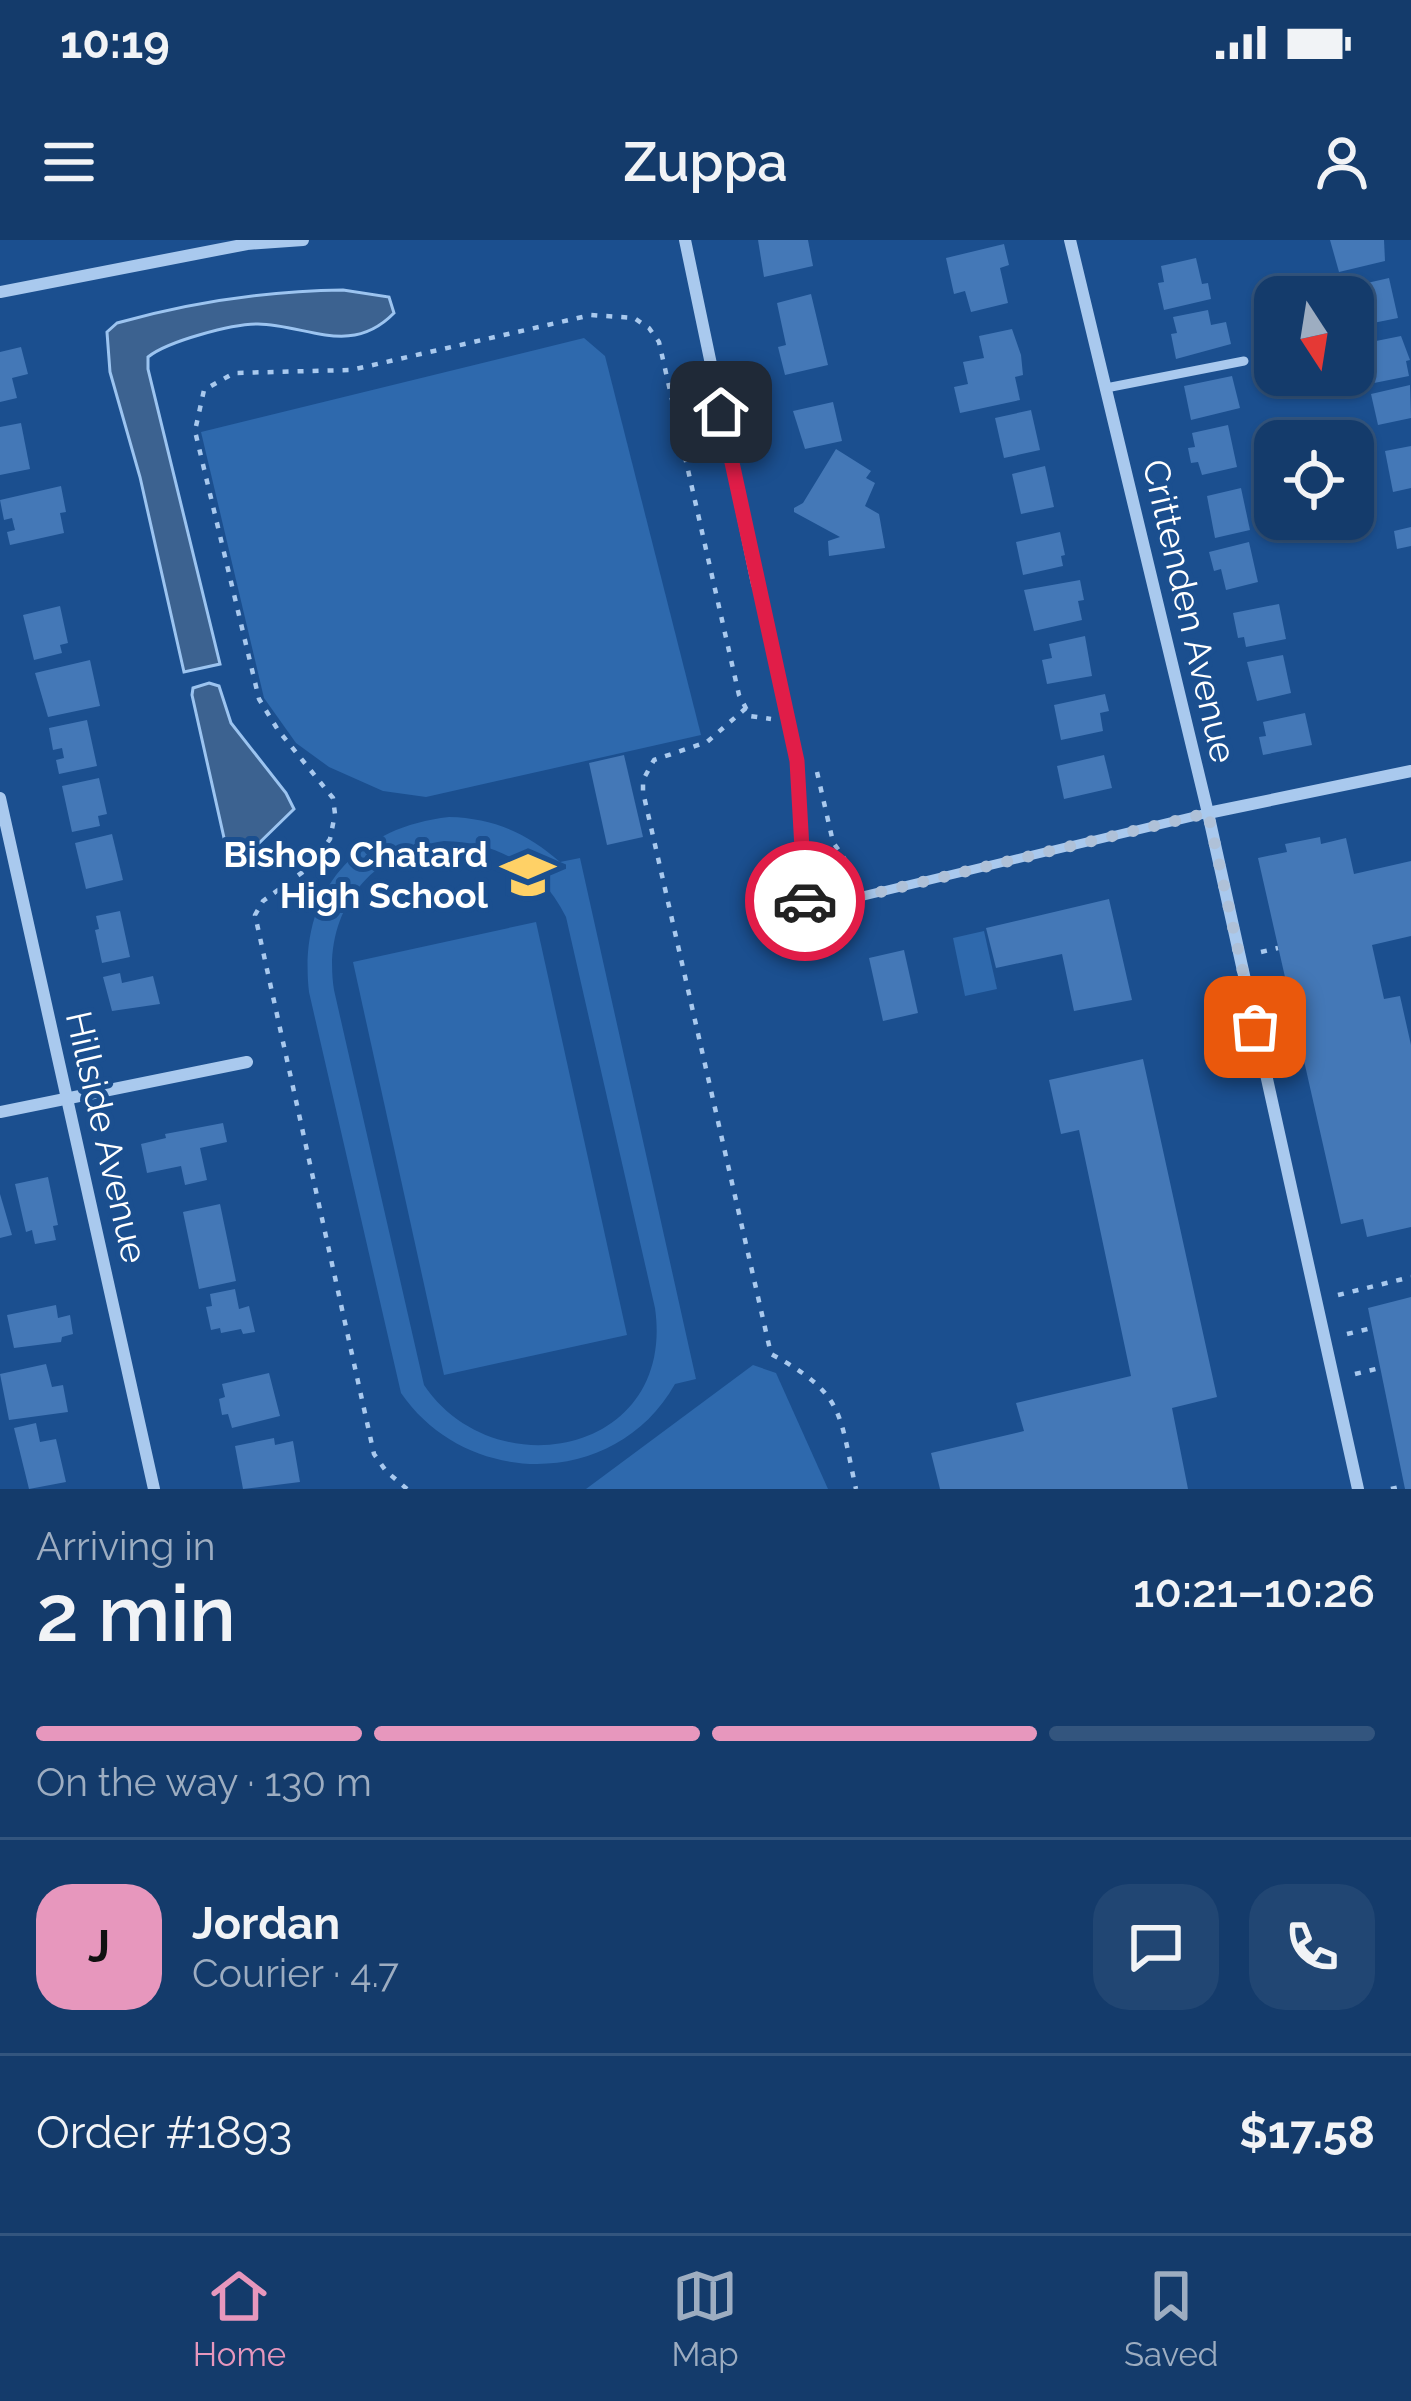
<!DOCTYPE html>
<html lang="en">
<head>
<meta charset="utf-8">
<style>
	:root { --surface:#143b6b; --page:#214673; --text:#f1f3f6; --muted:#9dadc1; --line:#33557e; --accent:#e797bd }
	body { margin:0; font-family:Raleway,sans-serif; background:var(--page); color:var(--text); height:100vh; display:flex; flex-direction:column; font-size:45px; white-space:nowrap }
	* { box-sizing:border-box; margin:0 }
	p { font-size:39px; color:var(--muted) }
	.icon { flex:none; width:66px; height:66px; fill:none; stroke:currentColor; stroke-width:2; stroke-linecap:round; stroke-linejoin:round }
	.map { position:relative; height:1249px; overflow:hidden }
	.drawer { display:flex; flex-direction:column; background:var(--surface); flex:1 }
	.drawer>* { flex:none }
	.needle { width:78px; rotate:168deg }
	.buttons { position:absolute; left:1254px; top:36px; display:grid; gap:24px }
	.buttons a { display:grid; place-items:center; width:120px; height:120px; border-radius:24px; background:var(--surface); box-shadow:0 3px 9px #0004,0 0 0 3px var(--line); font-size:60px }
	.pin { position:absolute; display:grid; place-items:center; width:102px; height:102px; color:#fff; margin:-51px; border-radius:24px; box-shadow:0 6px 18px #0006 }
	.courier { position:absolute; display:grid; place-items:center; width:120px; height:120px; margin:-60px; border:9px solid #e11d48; border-radius:50%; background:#fff; color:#222; box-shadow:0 3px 15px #0007 }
	.summary em { font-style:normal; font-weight:600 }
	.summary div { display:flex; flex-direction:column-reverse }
	.summary { display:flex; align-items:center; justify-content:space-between; height:204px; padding:0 36px }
	h1 { font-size:78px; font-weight:600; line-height:90px }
	.bar { display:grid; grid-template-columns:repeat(4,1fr); gap:18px 12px; align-content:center; height:144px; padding:0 36px }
	.bar i { height:15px; border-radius:9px; background:var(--line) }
	.bar .on { background:var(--accent) }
	.bar p { grid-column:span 4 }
	.line { display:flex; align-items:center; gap:30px; padding:0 36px; border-top:3px solid var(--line) }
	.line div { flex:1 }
	.round { display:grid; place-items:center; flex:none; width:126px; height:126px; border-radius:36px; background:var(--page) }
	.status { display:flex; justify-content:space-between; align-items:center; height:84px; padding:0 60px; background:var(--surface); direction:ltr }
	.status svg { height:33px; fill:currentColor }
	header { display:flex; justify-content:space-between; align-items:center; height:156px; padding:0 36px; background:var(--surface); font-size:54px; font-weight:600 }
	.dock { display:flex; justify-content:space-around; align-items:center; height:168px; border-top:3px solid var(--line); background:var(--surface); font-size:33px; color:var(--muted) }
	.dock a { display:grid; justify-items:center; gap:6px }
	.dock .on { color:var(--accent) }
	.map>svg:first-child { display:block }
	.green { fill:#2e69ad; fill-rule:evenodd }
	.water { fill:#3c6290; stroke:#9cc4f0; stroke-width:3 }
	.building { fill:#4478b7 }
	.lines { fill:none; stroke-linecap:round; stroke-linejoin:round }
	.path { stroke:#a9c9ee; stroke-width:4.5; stroke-dasharray:6 9; stroke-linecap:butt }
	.service { stroke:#a9c9ee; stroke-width:9 }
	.minor { stroke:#a9c9ee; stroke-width:12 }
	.done { stroke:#afc1d8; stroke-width:12; stroke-dasharray:0 21.6 }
	.route { stroke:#e11d48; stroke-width:15 }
	.labels { text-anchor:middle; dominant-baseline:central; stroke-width:10; stroke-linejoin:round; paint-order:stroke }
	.street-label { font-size:36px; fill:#fff; stroke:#1b4f8f }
	.poi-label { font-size:36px; font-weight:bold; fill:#fff; stroke:#1b4f8f; text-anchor:end }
</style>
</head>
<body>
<div class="status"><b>10:19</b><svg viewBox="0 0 49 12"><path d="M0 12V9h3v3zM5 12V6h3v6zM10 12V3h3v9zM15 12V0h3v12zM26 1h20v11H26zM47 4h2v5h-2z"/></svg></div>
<header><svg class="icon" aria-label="menu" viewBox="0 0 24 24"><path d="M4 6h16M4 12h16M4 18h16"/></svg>Zuppa<svg class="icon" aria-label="person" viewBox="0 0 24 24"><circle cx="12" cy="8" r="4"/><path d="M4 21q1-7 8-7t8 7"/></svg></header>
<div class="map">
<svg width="1411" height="1249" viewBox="0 0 1411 1249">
	<rect width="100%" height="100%" fill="#1b4f8f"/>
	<g class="green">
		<path d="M584,98L605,116L701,495L426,557L383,551L329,527L296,503L264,458L201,192Z"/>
		<path d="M449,577C493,578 527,593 560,622L580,618L696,1139L675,1144C616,1249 467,1249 401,1153L309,752C298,655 352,588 449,577ZM444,601C499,602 541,627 566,677L655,1068C676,1215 494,1249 424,1145L334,750C322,674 368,612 444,601Z"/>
		<path d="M536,682L627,1095L444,1135L353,722Z"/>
		<path d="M984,691L997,749L965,756L953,698Z"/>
		<path d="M753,1125L776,1133L828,1249H586Z"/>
	</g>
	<g class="water">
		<path d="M343,50L389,57L394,73C351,117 308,85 258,84C232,84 168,101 148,117V129L220,424L184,432L140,237L110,132L107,92L117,83C192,62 264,51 343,50Z"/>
		<path d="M209,443L219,446L231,483L286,553L294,569L254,608L252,617L229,620L192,455L193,448Z"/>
	</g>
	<g class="building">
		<path d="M758,0H808L813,26L764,37Z"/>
		<path d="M1330,0H1384L1385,21L1339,32Z"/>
		<path d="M1004,4L1009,25L1000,28L1008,63L971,72L965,51L954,54L946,18Z"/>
		<path d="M1196,18L1202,44L1208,43L1211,59L1164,70L1158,43L1164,42L1161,26Z"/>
		<path d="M1389,38L1398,78L1358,86L1353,74L1354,46Z"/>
		<path d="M811,54L828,125L785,135L778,107L786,105L777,63Z"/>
		<path d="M1208,70L1211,85L1226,82L1231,104L1176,119L1171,94L1177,93L1173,77Z"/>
		<path d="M1012,89L1021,115L1023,135L1015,137L1020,160L960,173L954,147L968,144L963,122L984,118L979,96Z"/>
		<path d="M1401,96L1410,120L1406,121L1409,136L1374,143L1373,135L1359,138L1356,121L1369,118L1366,103Z"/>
		<path d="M21,107L28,134L12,138L17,158L0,162V112Z"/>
		<path d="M1232,136L1240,168L1191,180L1184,146Z"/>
		<path d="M1410,145L1411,178L1378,185L1371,154Z"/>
		<path d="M833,162L842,201L805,209L793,171Z"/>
		<path d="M1031,170L1040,210L1004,218L995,178Z"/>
		<path d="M21,183L30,229L0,235V187Z"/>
		<path d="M1228,185L1237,227L1202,235L1198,222L1191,223L1188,208L1195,207L1192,193Z"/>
		<path d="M1411,206V248L1393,252L1385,211Z"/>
		<path d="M836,209L871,231L866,238L875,243L865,266L879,274L885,308L829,316L828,301L840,297L794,272V268L803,263Z"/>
		<path d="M1045,226L1054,267L1021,274L1012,234Z"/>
		<path d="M61,246L66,272L60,273L64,293L10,305L7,292L15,290L12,278L4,280L0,260Z"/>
		<path d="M1241,248L1250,290L1215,298L1207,256Z"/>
		<path d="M1411,287V306L1397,309L1394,291Z"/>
		<path d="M1060,292L1065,315L1061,316L1063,326L1023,335L1016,302Z"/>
		<path d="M1249,302L1258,342L1226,350L1221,329L1214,331L1209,312Z"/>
		<path d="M1080,340L1084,360L1078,361L1082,380L1034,391L1024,350Z"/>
		<path d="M1279,364L1286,399L1246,407L1244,397L1238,398L1233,373Z"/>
		<path d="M60,366L68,403L60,405L62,413L34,420L23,375Z"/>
		<path d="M1085,396L1092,436L1047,444L1042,420L1052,418L1049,404Z"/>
		<path d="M1283,415L1291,453L1257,461L1247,422Z"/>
		<path d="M90,420L100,466L48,477L35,433Z"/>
		<path d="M1105,454L1109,471L1100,473L1103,491L1061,500L1054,465Z"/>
		<path d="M1305,473L1312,505L1263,515L1259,497L1266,496L1263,482Z"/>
		<path d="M87,480L97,526L59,534L56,520L64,518L62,508L53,510L49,488Z"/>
		<path d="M624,515L643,597L607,605L589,523Z"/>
		<path d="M1104,515L1112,548L1064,559L1057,526Z"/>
		<path d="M99,538L107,574L98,576L100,586L72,592L62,546Z"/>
		<path d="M112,594L123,640L86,649L75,603Z"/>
		<path d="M1320,597L1321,604L1346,598L1354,634L1411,621V696L1372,705L1384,759L1400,756L1411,805V987L1367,997L1363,979L1341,984L1258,618L1287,612L1285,604Z"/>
		<path d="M1109,659L1132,760L1074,771L1062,714L996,728L986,688Z"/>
		<path d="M120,671L130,717L102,723L95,690L99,689L96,676Z"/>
		<path d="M904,710L918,773L883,781L869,718Z"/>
		<path d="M120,733L122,743L153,736L160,764L112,771L103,737Z"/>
		<path d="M1143,819L1217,1157L1172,1168L1188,1249H940L931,1213L1024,1191L1016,1163L1131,1136L1079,890L1061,894L1049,840Z"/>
		<path d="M223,883L227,902L200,908L207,940L185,945L181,926L147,933L141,904L166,898L165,894Z"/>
		<path d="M48,937L58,985L53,986L56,1000L35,1004L32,990L26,992L15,944Z"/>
		<path d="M0,954L12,995L0,998Z"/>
		<path d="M220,964L236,1041L199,1049L183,972Z"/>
		<path d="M235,1049L239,1069L249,1066L255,1092L243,1094L241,1089L221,1093L220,1088L211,1090L206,1067L212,1066L210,1054Z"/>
		<path d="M1411,1057V1249H1405L1368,1068Z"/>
		<path d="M56,1065L58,1078L70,1075L73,1094L62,1097L61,1102L14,1108L7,1075Z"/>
		<path d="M46,1124L52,1147L63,1145L68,1172L9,1180L0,1134Z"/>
		<path d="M269,1133L280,1176L232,1188L228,1174L222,1175L219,1159L225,1157L222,1144Z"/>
		<path d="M36,1183L40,1202L56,1199L66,1242L29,1249L14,1188Z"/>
		<path d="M274,1198L275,1205L293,1201L300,1242L243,1249L235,1206Z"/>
	</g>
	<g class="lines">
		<g class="path">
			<path d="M746,468L707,502L654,520L643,540V552L771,1114C845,1154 839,1173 856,1249"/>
			<path d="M817,532L833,602L860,642"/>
			<path d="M1261,712L1278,708"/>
			<path d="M1281,804L1299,799"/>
			<path d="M1338,1055L1411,1037"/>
			<path d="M1347,1094L1372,1088"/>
			<path d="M1355,1134L1380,1128"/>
			<path d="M407,1249L386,1231L374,1214L255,675L263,661L311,626L330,599L335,574L333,558L278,490L259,459L195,191L204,150L234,133L351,130L591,75L634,78L649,88L659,102L739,455L750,476L771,479"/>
			<path d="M1391,1249L1404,1246"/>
		</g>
		<g class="service">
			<path d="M1106,148L1244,121"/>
			<path d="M757,344L797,521L805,670L1208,573"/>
		</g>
		<g class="minor">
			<path d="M685,0L757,344"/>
			<path d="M1070,0L1208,573L1358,1249"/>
			<path d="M0,52L247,4L303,0"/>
			<path d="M0,558L154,1249"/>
			<path d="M1208,573L1411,531"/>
			<path d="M0,872L247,822"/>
		</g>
	</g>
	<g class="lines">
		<path class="done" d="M805,661L806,670L1208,573L1255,787"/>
		<path class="route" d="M721,172L797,521L805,661"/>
	</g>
	<defs>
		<symbol id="school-bare" viewBox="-9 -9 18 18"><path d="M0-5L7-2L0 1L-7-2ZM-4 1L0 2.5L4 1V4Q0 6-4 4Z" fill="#ffd166" stroke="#1b4f8f" stroke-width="2.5" paint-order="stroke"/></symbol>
	</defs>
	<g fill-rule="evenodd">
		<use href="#school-bare" x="490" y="597" width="76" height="76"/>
	</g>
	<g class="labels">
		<g class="street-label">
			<text transform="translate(1190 371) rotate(77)">Crittenden Avenue</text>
			<text transform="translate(107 897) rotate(77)">Hillside Avenue</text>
		</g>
		<g class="poi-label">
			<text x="488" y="614">Bishop Chatard<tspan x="488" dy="41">High School</tspan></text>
		</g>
	</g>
</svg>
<div class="buttons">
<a><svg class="needle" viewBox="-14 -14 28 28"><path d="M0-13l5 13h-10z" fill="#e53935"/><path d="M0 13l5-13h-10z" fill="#9dadc1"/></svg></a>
<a><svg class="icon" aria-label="locate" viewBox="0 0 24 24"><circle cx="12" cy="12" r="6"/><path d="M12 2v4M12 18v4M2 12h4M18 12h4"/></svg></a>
</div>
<div class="pin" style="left:1255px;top:787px;background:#ea580c"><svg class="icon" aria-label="bag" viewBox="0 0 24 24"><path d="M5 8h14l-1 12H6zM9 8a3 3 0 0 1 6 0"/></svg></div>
<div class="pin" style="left:721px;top:172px;background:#1f2937"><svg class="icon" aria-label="home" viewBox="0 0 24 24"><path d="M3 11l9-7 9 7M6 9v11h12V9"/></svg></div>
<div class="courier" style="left:805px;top:661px"><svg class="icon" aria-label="car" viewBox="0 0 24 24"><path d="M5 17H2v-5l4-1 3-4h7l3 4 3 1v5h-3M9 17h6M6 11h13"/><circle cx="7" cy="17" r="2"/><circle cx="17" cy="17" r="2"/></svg></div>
</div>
<section class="drawer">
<div class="summary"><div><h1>2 min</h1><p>Arriving in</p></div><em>10:21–10:26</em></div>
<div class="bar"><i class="on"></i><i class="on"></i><i class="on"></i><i></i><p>On the way · 130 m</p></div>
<div class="line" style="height:216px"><b class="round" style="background:var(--accent);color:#111">J</b><div><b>Jordan</b><p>Courier · 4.7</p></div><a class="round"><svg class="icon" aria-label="chat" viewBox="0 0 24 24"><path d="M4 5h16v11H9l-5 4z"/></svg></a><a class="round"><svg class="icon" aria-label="phone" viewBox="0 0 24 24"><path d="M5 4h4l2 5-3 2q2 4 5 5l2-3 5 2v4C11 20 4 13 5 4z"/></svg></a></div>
<div class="line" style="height:156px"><div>Order #1893</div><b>$17.58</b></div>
</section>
<nav class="dock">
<a class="on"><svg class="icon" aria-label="home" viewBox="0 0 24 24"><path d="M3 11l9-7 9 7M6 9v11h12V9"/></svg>Home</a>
<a><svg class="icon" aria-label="map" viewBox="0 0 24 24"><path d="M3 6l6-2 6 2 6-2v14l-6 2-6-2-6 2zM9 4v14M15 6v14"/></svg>Map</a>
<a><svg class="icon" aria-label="saved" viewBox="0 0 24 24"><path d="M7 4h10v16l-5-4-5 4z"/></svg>Saved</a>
</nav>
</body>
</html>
